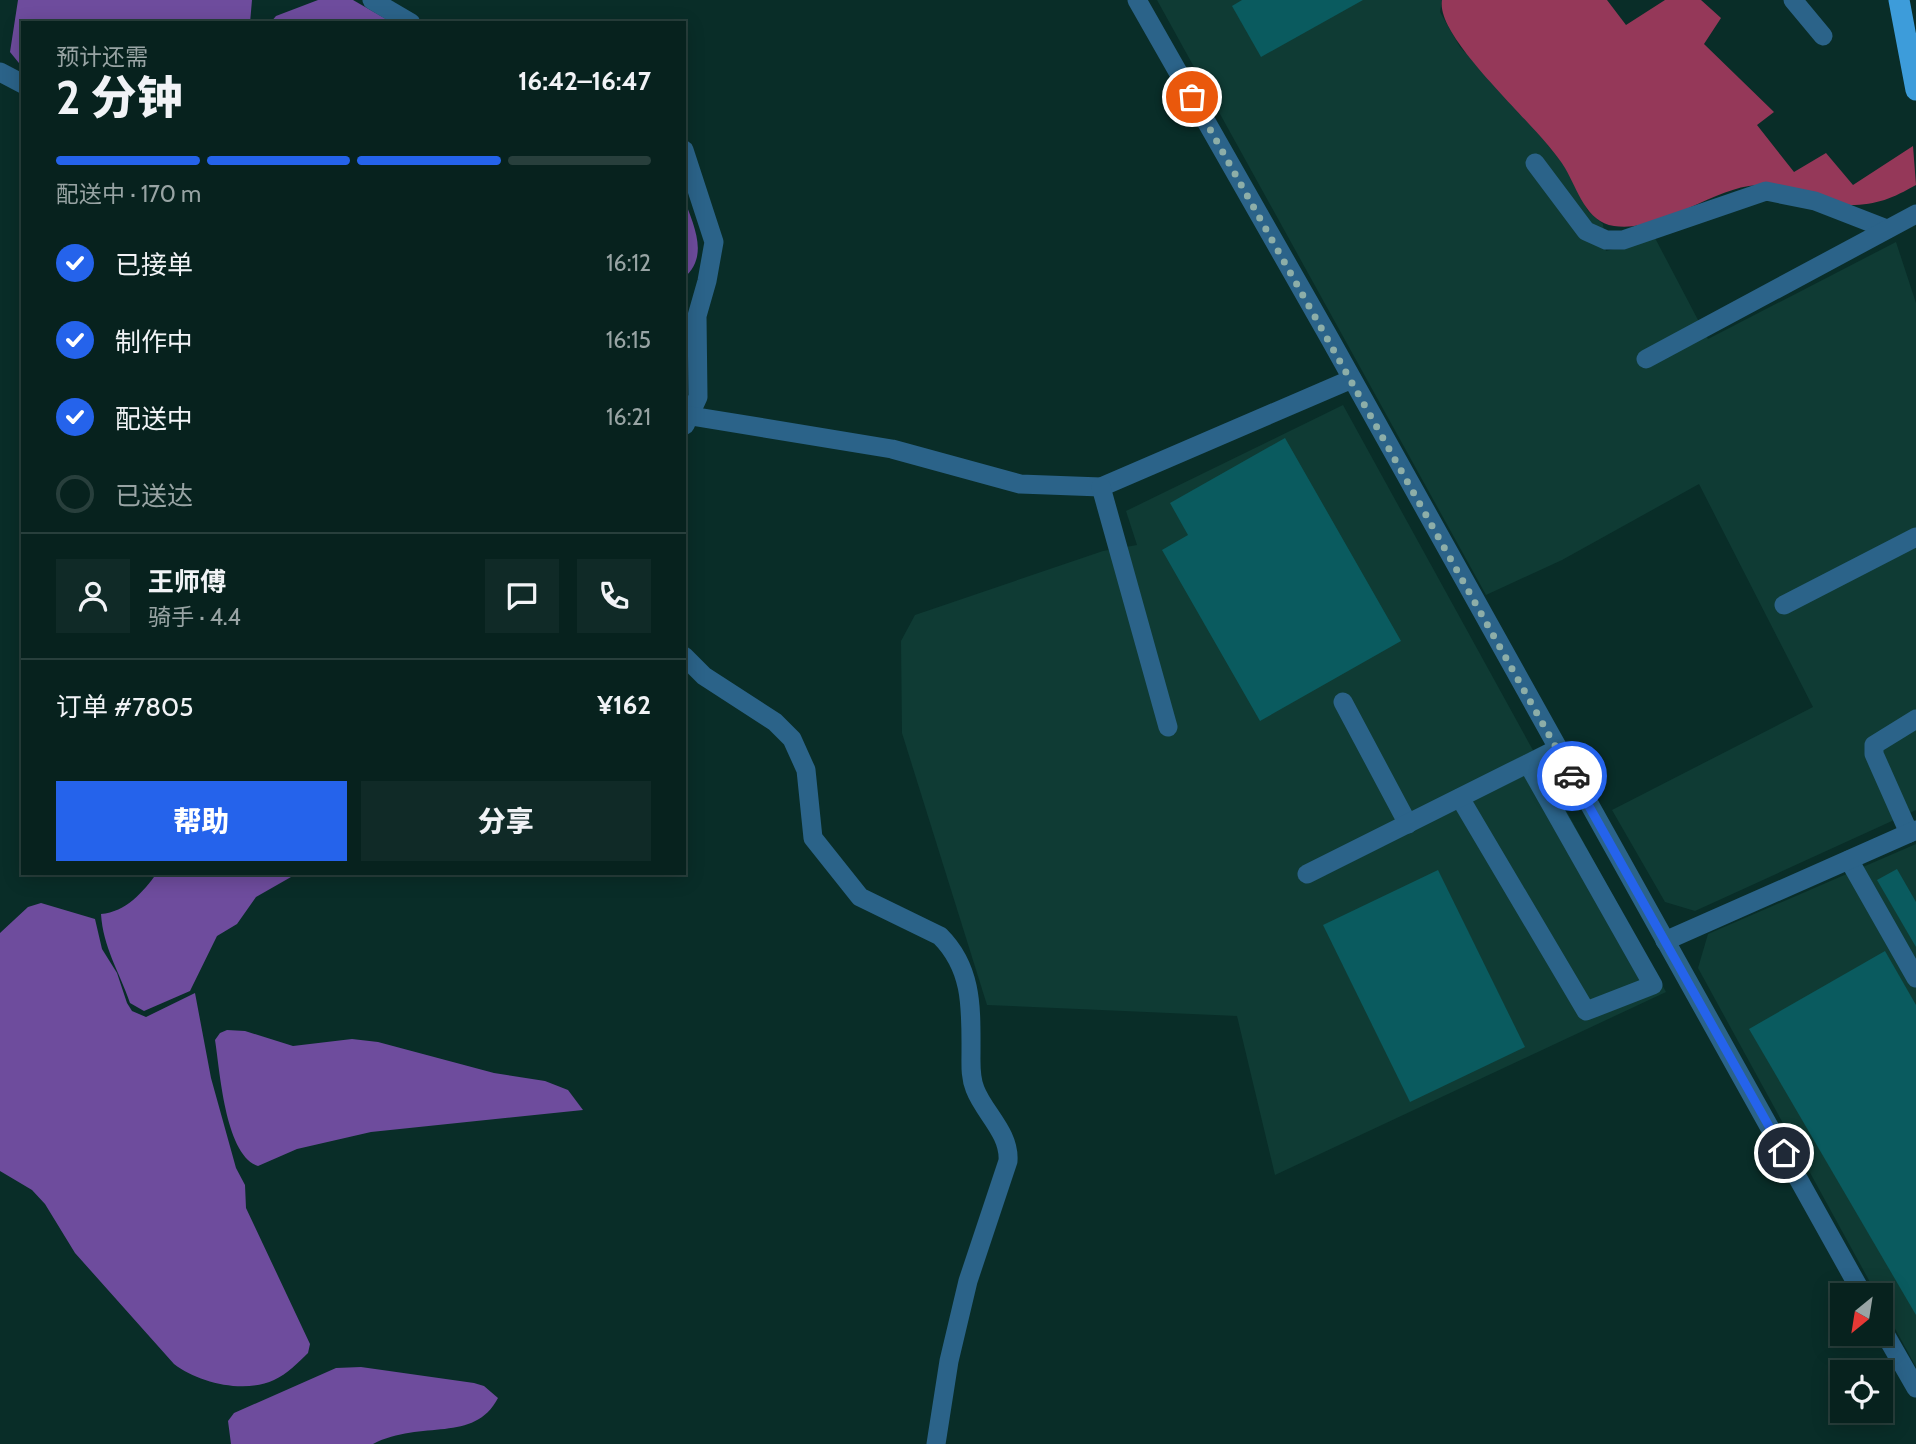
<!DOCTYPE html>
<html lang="zh">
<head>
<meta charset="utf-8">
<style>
	:root { --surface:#07221e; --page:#102a27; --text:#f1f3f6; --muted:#98a4a4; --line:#283f3c; --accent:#2563eb }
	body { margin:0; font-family:Cabin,"Noto Sans SC",sans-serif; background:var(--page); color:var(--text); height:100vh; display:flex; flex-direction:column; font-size:26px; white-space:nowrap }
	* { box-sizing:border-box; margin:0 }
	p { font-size:23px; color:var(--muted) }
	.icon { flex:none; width:38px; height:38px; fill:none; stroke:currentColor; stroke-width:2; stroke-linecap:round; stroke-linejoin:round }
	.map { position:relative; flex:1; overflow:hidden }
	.details { position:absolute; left:21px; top:21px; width:665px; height:854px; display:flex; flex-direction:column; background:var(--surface); border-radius:0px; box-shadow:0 4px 18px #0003,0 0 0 2px var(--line) }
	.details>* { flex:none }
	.needle { width:46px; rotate:210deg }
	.tools { position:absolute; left:1830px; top:1283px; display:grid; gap:14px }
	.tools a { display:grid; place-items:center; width:63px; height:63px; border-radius:0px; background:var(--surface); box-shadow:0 4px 18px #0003,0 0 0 2px var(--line); font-size:35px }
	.pin { position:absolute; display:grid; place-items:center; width:60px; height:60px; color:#fff; margin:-30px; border:4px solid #fff; border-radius:50%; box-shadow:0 2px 7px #0007 }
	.courier { position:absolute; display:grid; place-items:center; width:70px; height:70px; margin:-35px; border:5px solid #2563eb; border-radius:50%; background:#fff; color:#222; box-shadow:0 2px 9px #0007 }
	.summary em { font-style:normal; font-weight:800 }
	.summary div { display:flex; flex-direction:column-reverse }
	.summary { display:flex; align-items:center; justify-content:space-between; height:119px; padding:0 35px }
	h1 { font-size:46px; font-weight:800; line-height:52px }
	.bar { display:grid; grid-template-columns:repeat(4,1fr); gap:10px 7px; align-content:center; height:84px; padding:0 35px }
	.bar i { height:9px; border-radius:5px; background:var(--line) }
	.bar .current { background:var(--accent) }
	.bar p { grid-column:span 4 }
	.line { display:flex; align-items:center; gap:18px; padding:0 35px; border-top:2px solid var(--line) }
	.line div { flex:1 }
	.round { display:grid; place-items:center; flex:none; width:74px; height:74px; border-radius:0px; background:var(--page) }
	ol { padding:0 35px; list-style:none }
	li { display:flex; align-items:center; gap:21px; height:77px }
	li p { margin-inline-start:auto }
	li .icon { padding:7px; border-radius:50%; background:var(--accent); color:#fff; stroke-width:4 }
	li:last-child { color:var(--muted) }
	li i { width:38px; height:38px; border:4px solid var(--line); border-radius:50% }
	.primary-button { display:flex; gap:14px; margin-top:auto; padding:14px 35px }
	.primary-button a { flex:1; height:80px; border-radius:0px; background:var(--accent); color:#fff; font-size:28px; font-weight:800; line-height:80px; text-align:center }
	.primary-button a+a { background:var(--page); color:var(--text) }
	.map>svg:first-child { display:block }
	.built { fill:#0f3b34 }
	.forest { fill:#953859 }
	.water { fill:#6e4c9d }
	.building { fill:#0a5b5f }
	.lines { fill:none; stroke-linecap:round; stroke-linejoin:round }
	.minor { stroke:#2b6389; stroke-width:19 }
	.major { stroke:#3d9cda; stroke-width:21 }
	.done { stroke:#8daea8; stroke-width:7; stroke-dasharray:0 12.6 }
	.route { stroke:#2563eb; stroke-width:9 }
</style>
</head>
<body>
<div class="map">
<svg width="1916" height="1444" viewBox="0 0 1916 1444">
	<rect width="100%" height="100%" fill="#092d28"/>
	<g class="built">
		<path d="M1157,0H1442L1440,12L1460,47L1525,117L1564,165L1588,211L1603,224L1606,251L1655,238L1708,339L1896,242L1916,303V810L1695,911L1665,902L1612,810L1813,707L1699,484L1562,560L1486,595Z"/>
		<path d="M1343,405L1666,992L1275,1175L1237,1016L987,1005L902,733L901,641L915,615L1103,551L1137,545L1126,511Z"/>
		<path d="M1916,844V1367L1881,1303V1295H1877L1698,968L1708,934Z"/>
	</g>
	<path class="forest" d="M1442,0H1607L1626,25L1665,0H1701L1721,18L1704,44L1774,112L1757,125L1794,172L1826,153L1853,185L1913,146L1916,185C1893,198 1877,205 1850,205C1827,200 1778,183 1757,185C1711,188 1661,233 1614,226C1586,222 1578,190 1565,168C1542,128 1435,40 1442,0Z"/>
	<g class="water">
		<path d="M18,0H252L250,23H23V68L10,52Z"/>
		<path d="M318,0H353L393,23H270L276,16Z"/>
		<path d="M684,198C693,225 710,255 684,278Z"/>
		<path d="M157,873H298L256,897L237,924L217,936L190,991L144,1011L130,1003C119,971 103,947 101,914C126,912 143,892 157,873Z"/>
		<path d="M41,903L95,919L102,949L117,973L127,1003L132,1011L146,1017L195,993L211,1078L236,1168L245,1185L246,1208L310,1344L308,1353C298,1363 287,1374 274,1380C244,1394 199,1383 174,1364L75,1253L45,1204L32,1190L0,1171V933L28,907Z"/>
		<path d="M227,1030L245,1031L293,1046L352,1039L378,1042L494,1073L545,1081L568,1090L583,1110L371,1132L297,1149L258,1166C225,1155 220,1071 215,1040L220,1033Z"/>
		<path d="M361,1367L474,1383L484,1386L498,1398C474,1444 422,1419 373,1444H231L228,1421L234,1413L336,1368Z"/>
	</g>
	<g class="building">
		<path d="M1242,0H1363L1261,57L1232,6Z"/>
		<path d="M1285,438L1401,641L1260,721L1162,550L1188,535L1170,503Z"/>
		<path d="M1897,869L1916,902V947L1877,880Z"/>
		<path d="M1438,870L1525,1047L1410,1102L1323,925Z"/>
		<path d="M1885,951L1916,1005V1315L1749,1029Z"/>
	</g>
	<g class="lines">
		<g class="minor">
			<path d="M372,0L411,23"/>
			<path d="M1137,0L1330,339L1863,1295"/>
			<path d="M1793,0L1823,36"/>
			<path d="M0,72L23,84"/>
			<path d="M684,150L714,242L707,281L697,316L698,397L685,425"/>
			<path d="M1535,163L1586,231L1606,240H1623L1766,191L1815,201L1887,229"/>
			<path d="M1646,359L1916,214"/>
			<path d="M691,416L892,449L1020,484L1101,487L1352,379"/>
			<path d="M1101,487L1168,727"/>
			<path d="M1784,605L1916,537"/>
			<path d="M684,656L704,676L775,722L792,739L806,770L813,838L860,897L940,936C973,969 971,1009 971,1052C971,1064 970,1077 975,1089C984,1113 1010,1133 1008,1161L968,1281L949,1361L936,1444"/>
			<path d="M1343,702L1408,824"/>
			<path d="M1460,798L1586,1011L1653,985L1528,764"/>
			<path d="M1909,833L1874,754V745L1916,719"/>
			<path d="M1849,860L1916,978"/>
			<path d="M1307,874L1557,749"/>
			<path d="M1665,941L1916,830"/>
			<path d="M1881,1327L1916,1388"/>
		</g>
		<path class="major" d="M1899,0L1916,90"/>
	</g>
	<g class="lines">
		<path class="done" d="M1192,97L1572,776"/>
		<path class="route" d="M1572,776L1784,1153"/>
	</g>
</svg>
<div class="tools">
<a><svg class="needle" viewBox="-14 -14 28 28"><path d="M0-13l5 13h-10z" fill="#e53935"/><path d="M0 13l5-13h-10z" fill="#98a4a4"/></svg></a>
<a><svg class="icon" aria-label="locate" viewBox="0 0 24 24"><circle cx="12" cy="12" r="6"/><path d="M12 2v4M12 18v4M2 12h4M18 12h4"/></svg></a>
</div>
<div class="pin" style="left:1192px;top:97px;background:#ea580c"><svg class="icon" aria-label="bag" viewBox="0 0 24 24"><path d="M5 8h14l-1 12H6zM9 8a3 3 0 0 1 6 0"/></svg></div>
<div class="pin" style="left:1784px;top:1153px;background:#1f2937"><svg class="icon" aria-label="home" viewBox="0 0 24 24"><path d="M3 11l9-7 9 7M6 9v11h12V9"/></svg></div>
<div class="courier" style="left:1572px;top:776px"><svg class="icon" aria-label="car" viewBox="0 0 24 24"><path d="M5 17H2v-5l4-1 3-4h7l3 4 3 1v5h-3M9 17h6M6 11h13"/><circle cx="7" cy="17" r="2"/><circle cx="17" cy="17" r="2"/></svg></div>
<section class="details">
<div class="summary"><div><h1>2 分钟</h1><p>预计还需</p></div><em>16:42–16:47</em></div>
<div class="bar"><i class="current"></i><i class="current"></i><i class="current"></i><i></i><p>配送中 · 170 m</p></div>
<ol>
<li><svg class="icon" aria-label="check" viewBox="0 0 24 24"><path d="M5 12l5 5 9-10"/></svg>已接单<p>16:12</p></li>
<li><svg class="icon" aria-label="check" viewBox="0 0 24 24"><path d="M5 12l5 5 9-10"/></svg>制作中<p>16:15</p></li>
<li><svg class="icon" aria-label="check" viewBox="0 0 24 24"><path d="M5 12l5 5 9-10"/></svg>配送中<p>16:21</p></li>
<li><i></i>已送达</li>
</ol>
<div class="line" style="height:126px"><a class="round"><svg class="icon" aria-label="person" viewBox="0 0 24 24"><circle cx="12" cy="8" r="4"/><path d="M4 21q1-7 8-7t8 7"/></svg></a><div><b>王师傅</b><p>骑手 · 4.4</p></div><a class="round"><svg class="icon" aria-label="chat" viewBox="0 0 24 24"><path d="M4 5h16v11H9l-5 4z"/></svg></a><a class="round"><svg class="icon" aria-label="phone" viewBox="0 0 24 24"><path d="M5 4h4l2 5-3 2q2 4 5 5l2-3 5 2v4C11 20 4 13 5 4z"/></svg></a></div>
<div class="line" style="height:91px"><div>订单 #7805</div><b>¥162</b></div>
<div class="primary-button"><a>帮助</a><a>分享</a></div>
</section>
</div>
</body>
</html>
